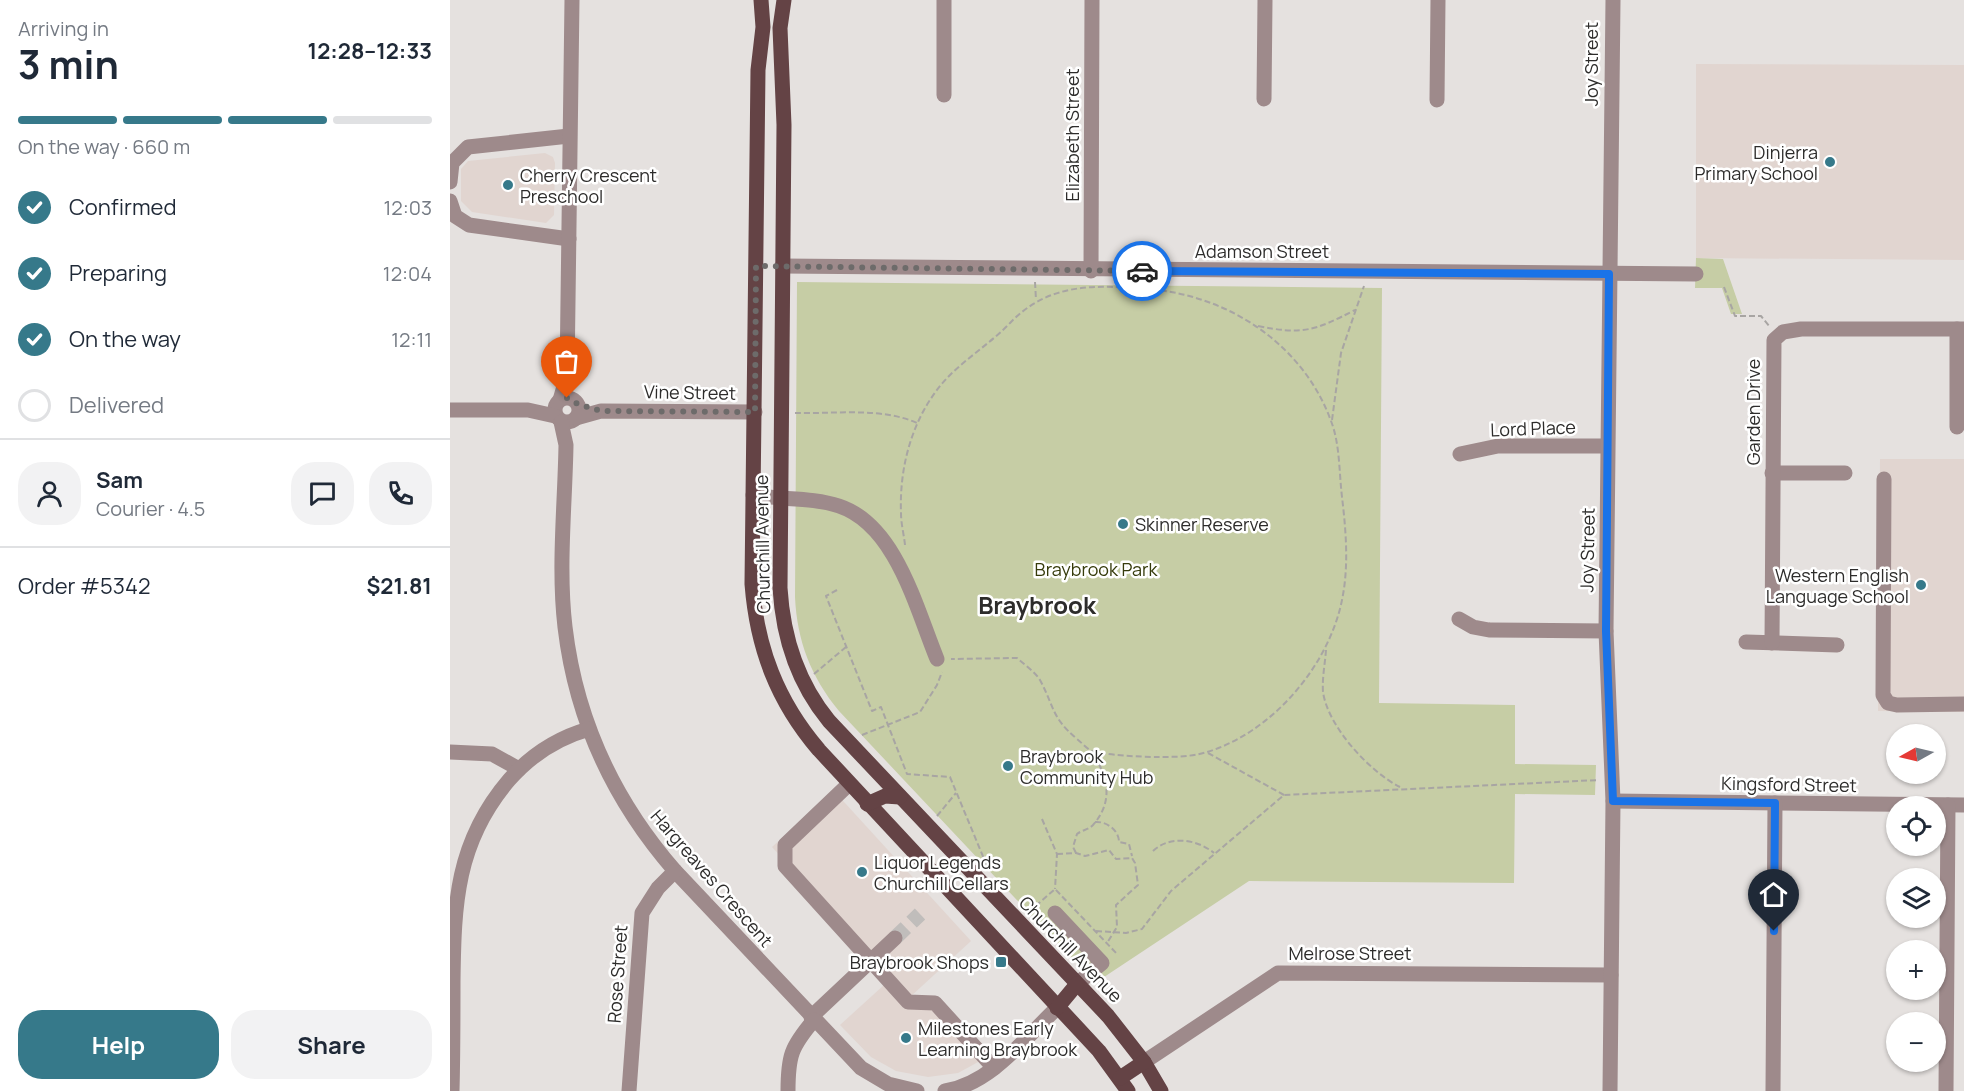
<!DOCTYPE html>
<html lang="en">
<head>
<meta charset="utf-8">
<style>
	:root { --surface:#fff; --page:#f2f2f3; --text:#1f2937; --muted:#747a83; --line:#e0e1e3; --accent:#36798a }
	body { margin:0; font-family:Manrope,sans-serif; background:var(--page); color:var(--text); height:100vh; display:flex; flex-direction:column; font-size:22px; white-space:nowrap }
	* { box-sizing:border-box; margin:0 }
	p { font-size:20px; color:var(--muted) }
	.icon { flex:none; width:33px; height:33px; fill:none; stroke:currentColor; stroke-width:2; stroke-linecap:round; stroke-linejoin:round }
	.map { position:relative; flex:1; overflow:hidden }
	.details { display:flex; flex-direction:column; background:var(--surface); width:450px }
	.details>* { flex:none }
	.needle { width:39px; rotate:262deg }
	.controls { position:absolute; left:1436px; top:724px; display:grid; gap:12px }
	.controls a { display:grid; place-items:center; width:60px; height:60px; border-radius:50%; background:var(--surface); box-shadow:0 2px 4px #0004; font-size:30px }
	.pin { position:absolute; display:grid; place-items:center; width:51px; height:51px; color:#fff; margin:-62px -26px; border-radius:50% 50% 50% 0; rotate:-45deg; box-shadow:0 0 6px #0007 }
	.pin .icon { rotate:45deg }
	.courier { position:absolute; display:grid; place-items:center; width:60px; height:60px; margin:-30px; border:4px solid #1a73e8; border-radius:50%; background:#fff; color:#222; box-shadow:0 2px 8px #0007 }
	.summary em { font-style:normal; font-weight:700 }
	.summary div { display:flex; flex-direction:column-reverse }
	.summary { display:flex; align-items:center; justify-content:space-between; height:102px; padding:0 18px }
	h1 { font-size:39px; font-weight:700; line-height:45px }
	.bar { display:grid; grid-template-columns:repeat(4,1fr); gap:9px 6px; align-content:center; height:72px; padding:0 18px }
	.bar i { height:8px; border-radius:4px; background:var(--line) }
	.bar .current { background:var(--accent) }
	.bar p { grid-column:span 4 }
	.line { display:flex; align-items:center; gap:15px; padding:0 18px; border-top:2px solid var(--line) }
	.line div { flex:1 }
	.round { display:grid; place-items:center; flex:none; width:63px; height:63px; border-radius:24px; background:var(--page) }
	ol { padding:0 18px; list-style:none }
	li { display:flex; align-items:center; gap:18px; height:66px }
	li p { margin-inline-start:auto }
	li .icon { padding:6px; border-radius:50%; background:var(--accent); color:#fff; stroke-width:4 }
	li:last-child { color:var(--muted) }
	li i { width:33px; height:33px; border:3px solid var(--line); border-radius:50% }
	.button { display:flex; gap:12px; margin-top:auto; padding:12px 18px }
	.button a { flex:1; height:69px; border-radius:24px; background:var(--accent); color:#fff; font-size:24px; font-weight:700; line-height:69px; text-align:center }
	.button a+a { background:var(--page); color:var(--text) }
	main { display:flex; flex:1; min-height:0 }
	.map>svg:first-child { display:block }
	.built { fill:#e1d5d0 }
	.green { fill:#c6cda5 }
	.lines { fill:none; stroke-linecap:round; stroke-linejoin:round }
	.minor-tunnel { stroke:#c0bdbb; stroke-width:15; stroke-dasharray:15 8; stroke-linecap:butt }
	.path { stroke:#a8a5a3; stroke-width:2; stroke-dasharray:6 3; stroke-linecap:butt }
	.minor { stroke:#9e8a8b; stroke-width:15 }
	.major { stroke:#644345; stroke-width:15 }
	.done { stroke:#6d6b6a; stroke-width:6; stroke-dasharray:0 10.8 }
	.route { stroke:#1a73e8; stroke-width:8 }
	.poi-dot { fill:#36798a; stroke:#fff; stroke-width:2 }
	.labels { text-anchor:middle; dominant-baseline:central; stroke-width:5; stroke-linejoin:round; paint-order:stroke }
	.street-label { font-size:18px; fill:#2d2c2b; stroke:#fff }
	.poi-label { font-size:18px; fill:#2d2c2b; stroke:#fff; text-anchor:start }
	.park-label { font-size:18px; fill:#363b0b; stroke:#fff }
	.district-label { font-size:24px; font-weight:bold; fill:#2d2c2b; stroke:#fff }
</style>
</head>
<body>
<main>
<section class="details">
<div class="summary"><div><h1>3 min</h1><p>Arriving in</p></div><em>12:28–12:33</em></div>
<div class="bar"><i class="current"></i><i class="current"></i><i class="current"></i><i></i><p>On the way · 660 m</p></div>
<ol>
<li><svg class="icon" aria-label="check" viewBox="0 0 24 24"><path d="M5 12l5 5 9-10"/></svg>Confirmed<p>12:03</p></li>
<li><svg class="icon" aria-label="check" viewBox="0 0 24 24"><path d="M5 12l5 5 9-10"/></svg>Preparing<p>12:04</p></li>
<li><svg class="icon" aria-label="check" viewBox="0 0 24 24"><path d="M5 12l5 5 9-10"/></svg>On the way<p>12:11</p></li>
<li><i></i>Delivered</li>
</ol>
<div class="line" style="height:108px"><a class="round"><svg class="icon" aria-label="person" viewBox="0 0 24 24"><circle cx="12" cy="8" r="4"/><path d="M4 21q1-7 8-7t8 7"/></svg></a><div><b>Sam</b><p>Courier · 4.5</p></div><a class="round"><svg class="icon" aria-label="chat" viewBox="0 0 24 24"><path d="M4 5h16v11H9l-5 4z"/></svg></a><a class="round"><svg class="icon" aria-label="phone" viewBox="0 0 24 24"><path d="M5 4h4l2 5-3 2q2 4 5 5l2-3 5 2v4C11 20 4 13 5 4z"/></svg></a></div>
<div class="line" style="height:78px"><div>Order #5342</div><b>$21.81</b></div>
<div class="button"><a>Help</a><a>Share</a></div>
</section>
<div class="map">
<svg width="1514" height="1091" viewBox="0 0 1514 1091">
	<rect width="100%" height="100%" fill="#e5e1df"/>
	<g class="built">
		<path d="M1246,64L1514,65V260L1246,258Z"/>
		<path d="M95,153L103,157L105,163L104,215L96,223L22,212L11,201V169L18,161Z"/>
		<path d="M1430,459H1514V712L1428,711Z"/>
		<path d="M384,791L521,941L460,997L322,847Z"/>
		<path d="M434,985L481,1008L530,1061L508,1073L478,1077L446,1071L421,1057L390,1025Z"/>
	</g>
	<g class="green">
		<path d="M1246,258L1273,259L1292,314H1281L1272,288H1245Z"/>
		<path d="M347,282L932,288L929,703L1065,705V764L1146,765L1145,795L1065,794L1064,883L799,881L645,983L389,711C361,677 347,641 345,597Z"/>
	</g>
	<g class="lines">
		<path class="minor-tunnel" d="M445,938L470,914"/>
		<g class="path">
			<path d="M585,282L586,300"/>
			<path d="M1274,287L1285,316H1311L1320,327"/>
			<path d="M808,326C853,335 864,331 905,310"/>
			<path d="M345,413C383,414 431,407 467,423"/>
			<path d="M882,420L891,353L914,286"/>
			<path d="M455,545C454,535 451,524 451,513C449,462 465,409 502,373C521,355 543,341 561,322C600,282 646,285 698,289C778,295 853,344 881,421C890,444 889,472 892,497C896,531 899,566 892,600C879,665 823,732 757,752C741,757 723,757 706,757C693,757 653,755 642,751C637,749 631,742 627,739C601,717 605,708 590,680C585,672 575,665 567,658L501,659"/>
			<path d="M387,590L376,596L422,711L431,707L457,774L500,777L537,866"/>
			<path d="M876,650C875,664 872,678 873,692C878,727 920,772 950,787"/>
			<path d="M364,674L396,647"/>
			<path d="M412,735L470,712L487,685L492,672"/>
			<path d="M758,753L834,795"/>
			<path d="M487,816L506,793"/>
			<path d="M592,819L607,854L605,889"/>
			<path d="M645,822C656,821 669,830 669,842L679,844L682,856"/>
			<path d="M703,851C720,835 747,839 764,853"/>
			<path d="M626,853L623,847L627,834C632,830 638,830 643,825C664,801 658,777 642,752"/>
			<path d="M607,854L626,853L635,856L659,850L666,859L682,858L685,863L688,885L666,905L667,927L657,943"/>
			<path d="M579,912L605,889L668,955"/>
			<path d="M646,931L676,933L692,929L721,891L834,795L1149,780"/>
		</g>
		<g class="minor">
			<path d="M494,95V0"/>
			<path d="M814,99L815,0"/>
			<path d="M987,100L988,0"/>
			<path d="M0,182L2,163L18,147L119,136"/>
			<path d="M0,201L5,216L19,225L119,239"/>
			<path d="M332,266L1246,274"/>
			<path d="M641,271L642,0"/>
			<circle cx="117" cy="410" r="12"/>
			<path d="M110,400L117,376L122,0"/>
			<path d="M0,410H78L105,416"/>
			<path d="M126,418L151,411L305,412"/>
			<path d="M111,422L116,445C115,505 108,568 115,627C126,720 164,801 225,871L411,1068L438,1084L467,1091"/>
			<path d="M1507,427V329"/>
			<path d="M1010,454L1048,446H1157"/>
			<path d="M1322,473H1395"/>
			<path d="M1434,479L1433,695L1438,703L1447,705L1514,704"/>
			<path d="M303,495C331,500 362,497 389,506C446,525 466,608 487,659"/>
			<path d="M1009,619L1023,627L1039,630L1156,631"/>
			<path d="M1296,642L1387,645"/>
			<path d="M1322,643L1324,340L1333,332L1351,329H1514"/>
			<path d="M0,752L42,754L69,769"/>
			<path d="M399,784L335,845V866L458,1002L485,1003L544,1068"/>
			<path d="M1163,801L1514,805"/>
			<path d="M605,913L652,963L627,984"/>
			<path d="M361,1017L445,938"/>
			<path d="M694,1062L828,973L1161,975"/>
			<path d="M2,1091C3,1054 3,1018 3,981C4,904 6,842 59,780C81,755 107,738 139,729"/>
			<path d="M179,1091L192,913L208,888L225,871"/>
			<path d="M338,1091C338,1056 341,1047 364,1020"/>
			<path d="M495,1091C541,1084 575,1038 607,1008"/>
			<path d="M1160,1091L1163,801L1156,631L1163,0"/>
			<path d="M1323,1091L1325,803"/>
			<path d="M1496,1091L1498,805"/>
		</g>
		<g class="major">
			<path d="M311,0L313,27L308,70L302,584C307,648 327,701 369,750L649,1051L678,1091"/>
			<path d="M334,0L330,28L334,125L330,588C333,638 347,682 379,721L658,1016L694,1062L711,1091"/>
			<path d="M417,804L435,796L450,797"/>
			<path d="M607,1008L627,984"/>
			<path d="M670,1078L694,1062"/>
		</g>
	</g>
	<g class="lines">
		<path class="done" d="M117,398L128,404L151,411L305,412L306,266L692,271"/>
		<path class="route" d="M692,271L1159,274L1156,631L1163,801L1325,803L1324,931"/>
	</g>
	<g class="poi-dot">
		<circle cx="1380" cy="162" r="6"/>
		<circle cx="58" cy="185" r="6"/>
		<circle cx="673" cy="524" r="6"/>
		<circle cx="1471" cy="585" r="6"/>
		<circle cx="558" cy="766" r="6"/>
		<circle cx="412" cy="872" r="6"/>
		<rect x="545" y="956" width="12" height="12" rx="3"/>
		<circle cx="456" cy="1038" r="6"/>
	</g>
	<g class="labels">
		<g class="street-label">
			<text transform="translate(1141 64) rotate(-90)">Joy Street</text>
			<text transform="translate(622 135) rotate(-90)">Elizabeth Street</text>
			<text x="812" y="251">Adamson Street</text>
			<text transform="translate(240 392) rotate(1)">Vine Street</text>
			<text transform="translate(1303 412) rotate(-90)">Garden Drive</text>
			<text transform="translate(1083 428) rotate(-2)">Lord Place</text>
			<text transform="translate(312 544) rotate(-91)">Churchill Avenue</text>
			<text transform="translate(1137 550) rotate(-89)">Joy Street</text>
			<text transform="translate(1339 784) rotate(1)">Kingsford Street</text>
			<text transform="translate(262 878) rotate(49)">Hargreaves Crescent</text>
			<text transform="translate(621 949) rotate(46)">Churchill Avenue</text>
			<text x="900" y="953">Melrose Street</text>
			<text transform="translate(167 974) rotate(-86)">Rose Street</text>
		</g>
		<g class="poi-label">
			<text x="1368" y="152" text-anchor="end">Dinjerra<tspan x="1368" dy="21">Primary School</tspan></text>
			<text x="70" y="175">Cherry Crescent<tspan x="70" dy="21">Preschool</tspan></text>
			<text x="685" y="524">Skinner Reserve</text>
			<text x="1459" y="575" text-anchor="end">Western English<tspan x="1459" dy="21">Language School</tspan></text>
			<text x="570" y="756">Braybrook<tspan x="570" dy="21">Community Hub</tspan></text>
			<text x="424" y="862">Liquor Legends<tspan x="424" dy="21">Churchill Cellars</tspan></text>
			<text x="539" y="962" text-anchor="end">Braybrook Shops</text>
			<text x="468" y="1028">Milestones Early<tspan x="468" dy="21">Learning Braybrook</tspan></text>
		</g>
		<g class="park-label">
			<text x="646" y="569">Braybrook Park</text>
		</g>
		<g class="district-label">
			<text x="587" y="604">Braybrook</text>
		</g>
	</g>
</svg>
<div class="controls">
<a><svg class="needle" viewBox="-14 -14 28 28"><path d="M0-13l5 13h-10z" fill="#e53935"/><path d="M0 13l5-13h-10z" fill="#747a83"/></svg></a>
<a><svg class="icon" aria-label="locate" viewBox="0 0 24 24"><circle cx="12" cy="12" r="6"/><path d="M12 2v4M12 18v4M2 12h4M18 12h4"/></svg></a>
<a><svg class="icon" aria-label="layers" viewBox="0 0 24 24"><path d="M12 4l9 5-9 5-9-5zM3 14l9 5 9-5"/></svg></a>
<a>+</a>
<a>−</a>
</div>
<div class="pin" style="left:117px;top:398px;background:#ea580c"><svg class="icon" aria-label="bag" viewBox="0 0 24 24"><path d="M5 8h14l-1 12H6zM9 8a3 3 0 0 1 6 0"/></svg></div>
<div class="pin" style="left:1324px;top:931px;background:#1f2937"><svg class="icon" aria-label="home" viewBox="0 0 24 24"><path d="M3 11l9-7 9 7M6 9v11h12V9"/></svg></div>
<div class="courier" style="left:692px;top:271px"><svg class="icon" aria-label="car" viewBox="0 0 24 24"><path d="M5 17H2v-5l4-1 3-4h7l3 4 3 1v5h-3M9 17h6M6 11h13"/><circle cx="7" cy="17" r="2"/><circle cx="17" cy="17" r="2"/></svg></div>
</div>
</main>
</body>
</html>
